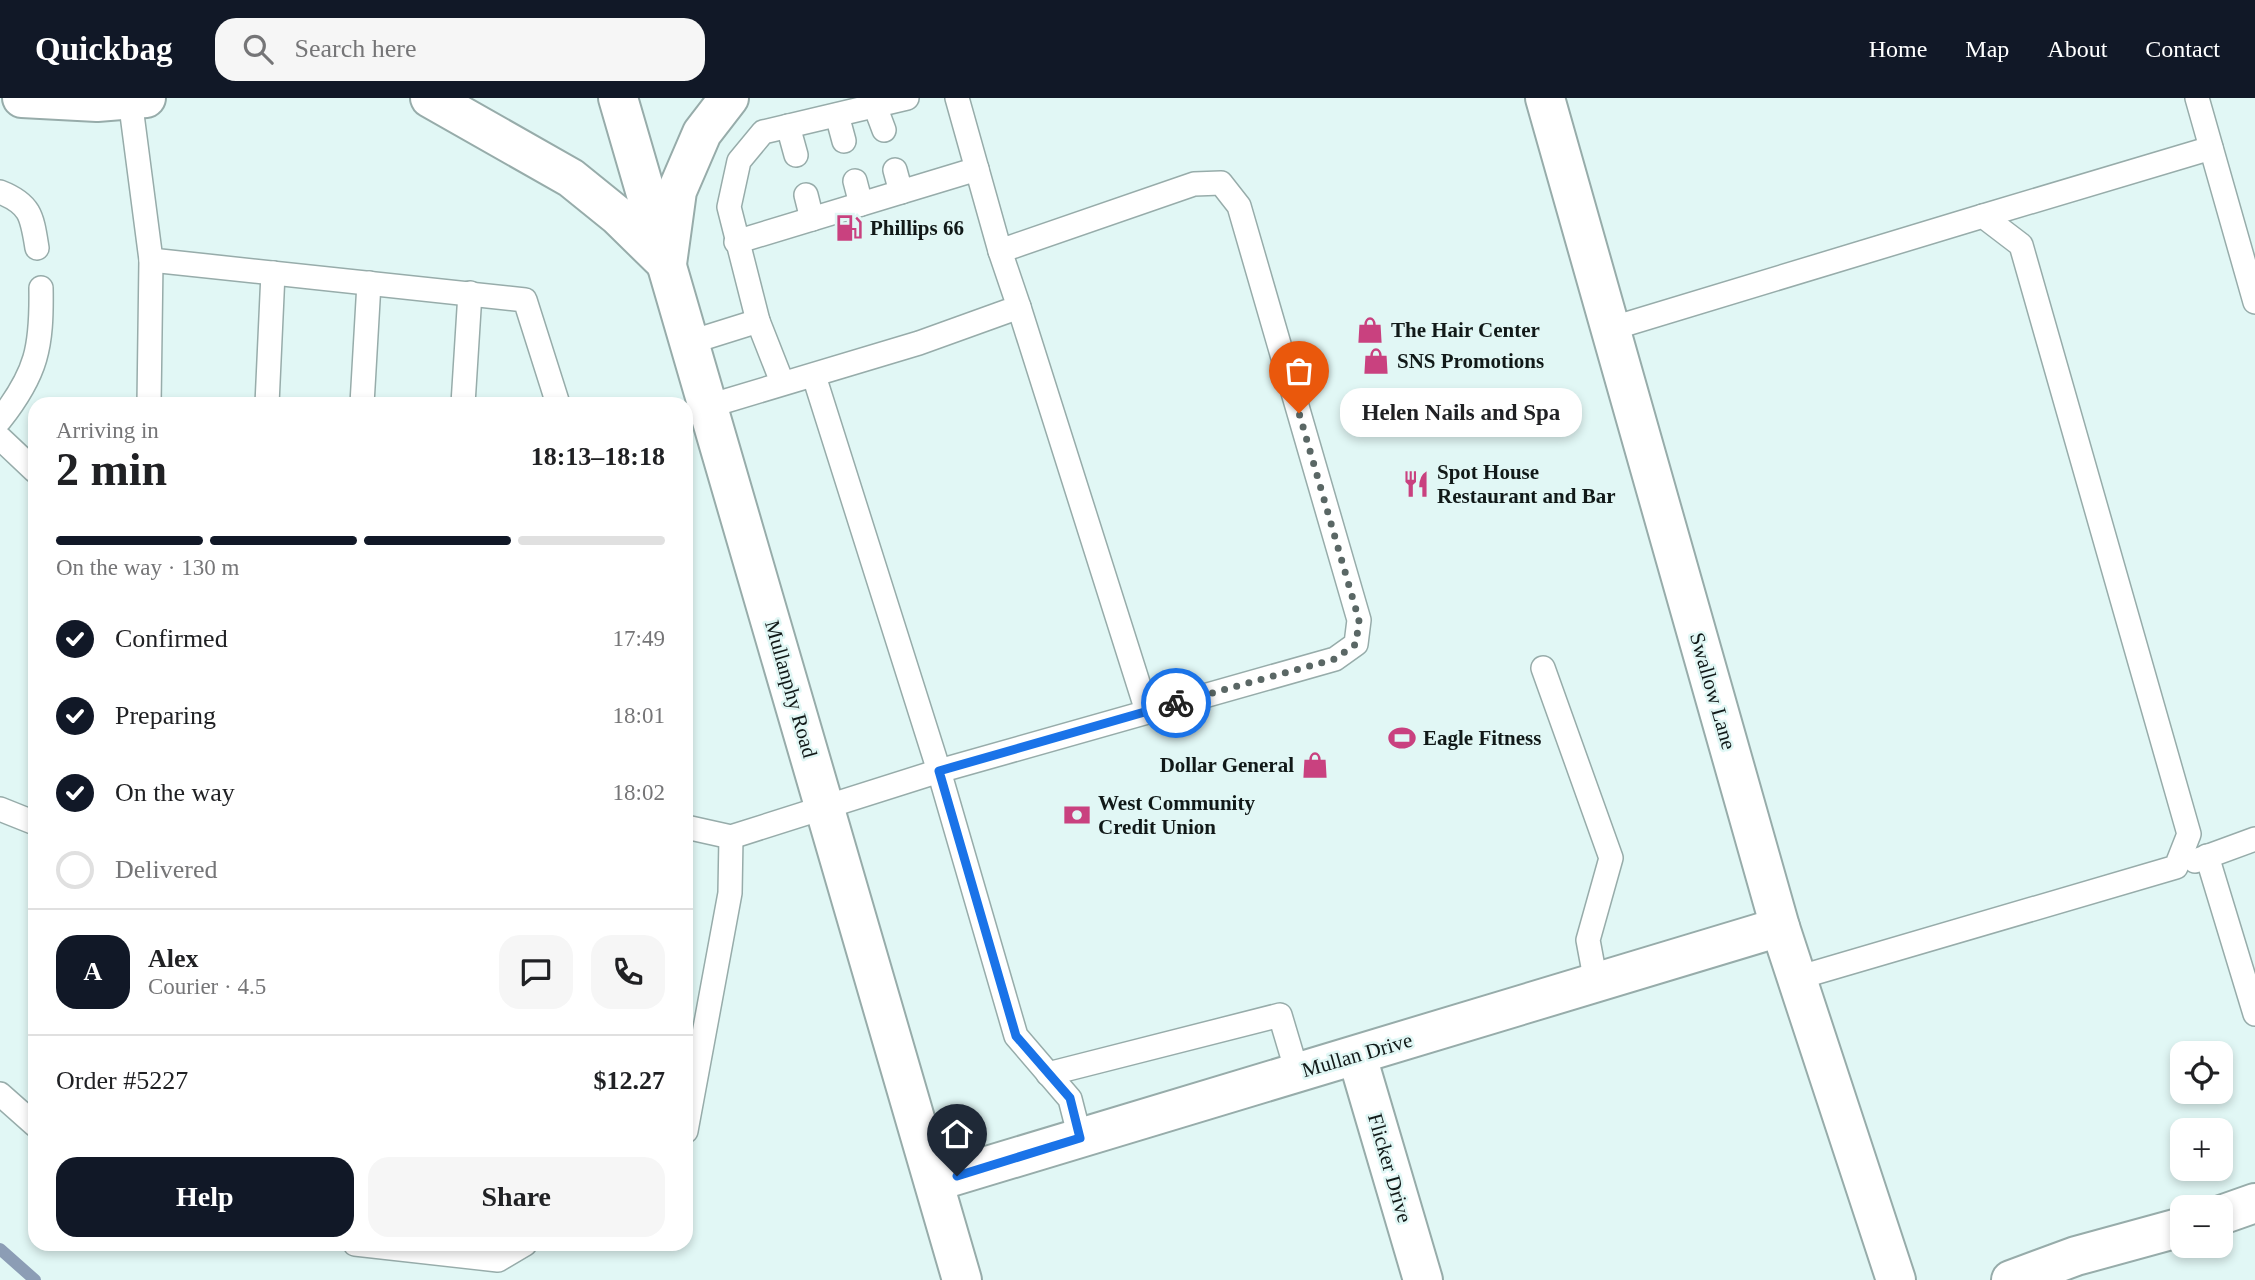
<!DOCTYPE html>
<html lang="en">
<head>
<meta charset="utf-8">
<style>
	:root { --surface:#fff; --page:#f6f6f6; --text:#202124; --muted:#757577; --line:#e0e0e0; --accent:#111827 }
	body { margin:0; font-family:Georgia,serif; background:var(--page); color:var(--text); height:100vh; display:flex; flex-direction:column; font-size:26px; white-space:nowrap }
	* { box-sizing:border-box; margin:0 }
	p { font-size:23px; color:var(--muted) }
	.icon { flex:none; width:38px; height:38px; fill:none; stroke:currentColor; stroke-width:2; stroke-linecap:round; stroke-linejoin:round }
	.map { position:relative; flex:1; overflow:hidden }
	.details { position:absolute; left:28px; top:299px; width:665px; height:854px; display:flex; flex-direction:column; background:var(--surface); border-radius:21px; box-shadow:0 4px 10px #0003 }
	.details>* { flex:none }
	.buttons { position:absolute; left:2170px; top:943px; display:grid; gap:14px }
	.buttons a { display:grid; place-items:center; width:63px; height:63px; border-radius:14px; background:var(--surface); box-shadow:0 4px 10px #0003; font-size:35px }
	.pin { position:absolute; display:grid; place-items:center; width:60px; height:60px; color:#fff; margin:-72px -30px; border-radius:50% 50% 50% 0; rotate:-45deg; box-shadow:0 0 7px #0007 }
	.pin .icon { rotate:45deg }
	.courier { position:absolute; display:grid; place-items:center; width:70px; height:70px; margin:-35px; border:5px solid #1a73e8; border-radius:50%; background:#fff; color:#222; box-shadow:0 2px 9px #0007 }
	.bubble { position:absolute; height:49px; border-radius:21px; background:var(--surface); box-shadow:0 4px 10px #0003; font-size:23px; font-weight:800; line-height:49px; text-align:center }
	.head em { font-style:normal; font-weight:800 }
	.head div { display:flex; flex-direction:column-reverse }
	.head { display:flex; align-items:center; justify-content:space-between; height:119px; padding:0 28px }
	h1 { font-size:46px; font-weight:800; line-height:52px }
	.bar { display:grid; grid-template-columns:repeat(4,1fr); gap:10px 7px; align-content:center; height:84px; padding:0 28px }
	.bar i { height:9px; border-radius:5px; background:var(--line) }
	.bar .on { background:var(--accent) }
	.bar p { grid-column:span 4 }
	.line { display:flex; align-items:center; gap:18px; padding:0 28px; border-top:2px solid var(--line) }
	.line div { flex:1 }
	.round { display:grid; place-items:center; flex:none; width:74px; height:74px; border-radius:21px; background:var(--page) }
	ol { padding:0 28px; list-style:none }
	li { display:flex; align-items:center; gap:21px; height:77px }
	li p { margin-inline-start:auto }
	li .icon { padding:7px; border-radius:50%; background:var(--accent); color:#fff; stroke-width:4 }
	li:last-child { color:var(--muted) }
	li i { width:38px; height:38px; border:4px solid var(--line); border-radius:50% }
	.primary-button { display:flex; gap:14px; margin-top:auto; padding:14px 28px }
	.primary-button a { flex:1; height:80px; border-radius:21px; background:var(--accent); color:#fff; font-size:28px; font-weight:800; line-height:80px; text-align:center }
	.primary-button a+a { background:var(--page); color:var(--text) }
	header { display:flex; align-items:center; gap:42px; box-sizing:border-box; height:98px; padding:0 35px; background:var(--accent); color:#fff }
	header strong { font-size:33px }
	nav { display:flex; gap:38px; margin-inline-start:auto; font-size:24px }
	.search { width:490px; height:63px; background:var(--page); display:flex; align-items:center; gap:18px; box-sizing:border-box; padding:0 24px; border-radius:21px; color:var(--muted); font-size:26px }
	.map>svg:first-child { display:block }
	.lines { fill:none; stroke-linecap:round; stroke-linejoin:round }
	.stream { stroke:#8c9db5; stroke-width:12 }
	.lane-casing { stroke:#97acaa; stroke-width:26 }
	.street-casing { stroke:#97acaa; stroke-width:42 }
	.secondary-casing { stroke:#97acaa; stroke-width:42 }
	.primary-casing { stroke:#97acaa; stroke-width:42 }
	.lane { stroke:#fff; stroke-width:23 }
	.street { stroke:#fff; stroke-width:38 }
	.secondary { stroke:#fff; stroke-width:38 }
	.primary { stroke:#fff; stroke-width:38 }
	.done { stroke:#5a6765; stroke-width:7; stroke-dasharray:0 12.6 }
	.route { stroke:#1a73e8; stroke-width:9 }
	.labels { text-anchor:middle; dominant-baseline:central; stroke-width:5; stroke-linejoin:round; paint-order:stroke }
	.poi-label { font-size:21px; font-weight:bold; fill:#111918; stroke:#e1f7f5; text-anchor:start }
	.street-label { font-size:21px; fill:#111918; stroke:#e1f7f5 }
</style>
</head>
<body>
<header>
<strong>Quickbag</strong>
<div class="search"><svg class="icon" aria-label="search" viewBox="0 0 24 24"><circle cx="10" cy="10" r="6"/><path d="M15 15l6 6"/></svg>Search here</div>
<nav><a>Home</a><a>Map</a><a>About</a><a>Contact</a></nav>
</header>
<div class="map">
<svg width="2255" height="1182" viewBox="0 0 2255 1182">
	<rect width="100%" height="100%" fill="#e1f7f5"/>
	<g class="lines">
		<path class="stream" d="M0,1151L35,1182"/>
		<defs>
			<g id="lane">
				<path d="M872,0L884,32"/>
				<path d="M2197,0L2255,204"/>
				<path d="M130,1L151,162L525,202L558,306"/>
				<path d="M837,17L844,43"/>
				<path d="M788,28L796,57"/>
				<path d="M895,72L901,94L977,71"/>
				<path d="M855,83L861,106"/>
				<path d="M0,94C31,106 32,119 37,150"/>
				<path d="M806,97L812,121"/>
				<path d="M1983,118L2211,50"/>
				<path d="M736,144L901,94"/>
				<path d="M1019,209L1147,613"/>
				<path d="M1610,231L1983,118L2021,147L2189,736L2176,769L1797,880"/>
				<path d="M691,244L758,223"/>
				<path d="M814,278L939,673L1016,938L1070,1001L1080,1040"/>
				<path d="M782,284L758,223L729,109L739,63L763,34L907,0"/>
				<path d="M149,306L151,162"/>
				<path d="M267,306L273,175"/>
				<path d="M362,306L369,185"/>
				<path d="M463,306L470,195"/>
				<path d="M709,308L919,245L1019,209L1000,153"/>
				<path d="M0,322C37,275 42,249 41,190"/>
				<path d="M0,340L35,373"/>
				<path d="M1543,570L1611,760L1588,842L1596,885"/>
				<path d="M0,711L35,725"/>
				<path d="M686,729L731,739L939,673L1335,561L1356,546L1359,522L1239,108L1221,85L1194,86L1000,153L957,0"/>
				<path d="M2207,758L2255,916"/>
				<path d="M2195,763L2255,741"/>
				<path d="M1048,976L1280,917L1297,974"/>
				<path d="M0,996L35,1027"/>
				<path d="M686,1033L730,795L731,739"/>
				<path d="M355,1146L498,1162L525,1146"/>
			</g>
			<g id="street">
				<path d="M1545,0L1780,829L1896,1182"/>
				<path d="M1357,958L1423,1182"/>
				<path d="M934,1084L1780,829"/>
				<path d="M2221,1117L2255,1105"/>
				<path d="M2011,1182L2076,1158L2182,1129"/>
			</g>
			<path id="secondary" d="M618,0L962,1182"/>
			<g id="primary">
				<path d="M22,0L97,4L146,0"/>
				<path d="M430,0L571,80L618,118L667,166"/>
				<path d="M667,166L677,93L702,35L729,0"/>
			</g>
		</defs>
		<use href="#lane" class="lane-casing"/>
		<use href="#street" class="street-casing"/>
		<use href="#secondary" class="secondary-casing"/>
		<use href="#primary" class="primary-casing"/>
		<use href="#lane" class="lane"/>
		<use href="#street" class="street"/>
		<use href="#secondary" class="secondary"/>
		<use href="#primary" class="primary"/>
	</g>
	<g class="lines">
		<path class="done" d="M1176,605L1335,561L1356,546L1359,522L1299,315"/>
		<path class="route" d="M957,1078L1080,1040L1070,1000L1016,938L939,673L1176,605"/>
	</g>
	<defs>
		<symbol id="fuel-bare" viewBox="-9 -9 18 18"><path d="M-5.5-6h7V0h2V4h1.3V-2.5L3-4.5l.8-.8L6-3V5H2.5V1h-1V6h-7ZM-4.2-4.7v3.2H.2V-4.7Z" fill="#c9417f" stroke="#e1f7f5" stroke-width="2.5" paint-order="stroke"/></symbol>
		<symbol id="shop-bare" viewBox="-9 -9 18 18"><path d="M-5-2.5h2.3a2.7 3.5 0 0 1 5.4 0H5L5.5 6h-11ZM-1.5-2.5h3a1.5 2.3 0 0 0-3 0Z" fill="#c9417f" stroke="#e1f7f5" stroke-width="2.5" paint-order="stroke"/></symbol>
		<symbol id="restaurant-bare" viewBox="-9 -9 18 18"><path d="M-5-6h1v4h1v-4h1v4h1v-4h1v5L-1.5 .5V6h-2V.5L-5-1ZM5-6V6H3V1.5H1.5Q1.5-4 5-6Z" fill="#c9417f" stroke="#e1f7f5" stroke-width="2.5" paint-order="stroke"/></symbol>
		<symbol id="stadium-bare" viewBox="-9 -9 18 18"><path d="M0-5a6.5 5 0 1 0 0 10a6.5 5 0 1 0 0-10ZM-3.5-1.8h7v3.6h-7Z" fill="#c9417f" stroke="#e1f7f5" stroke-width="2.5" paint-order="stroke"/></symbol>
		<symbol id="bank-bare" viewBox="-9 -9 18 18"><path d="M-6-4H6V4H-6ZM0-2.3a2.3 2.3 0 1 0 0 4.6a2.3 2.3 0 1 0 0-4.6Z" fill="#c9417f" stroke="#e1f7f5" stroke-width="2.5" paint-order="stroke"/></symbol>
	</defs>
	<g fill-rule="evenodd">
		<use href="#fuel-bare" x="830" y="111" width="38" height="38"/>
		<use href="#shop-bare" x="1351" y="213" width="38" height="38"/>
		<use href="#shop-bare" x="1357" y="244" width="38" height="38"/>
		<use href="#restaurant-bare" x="1397" y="367" width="38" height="38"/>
		<use href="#stadium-bare" x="1383" y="621" width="38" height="38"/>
		<use href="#shop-bare" x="1296" y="648" width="38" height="38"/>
		<use href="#bank-bare" x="1058" y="698" width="38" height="38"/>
	</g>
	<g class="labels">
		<g class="poi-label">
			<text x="870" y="130">Phillips 66</text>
			<text x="1391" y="232">The Hair Center</text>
			<text x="1397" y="263">SNS Promotions</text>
			<text x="1437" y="374">Spot House<tspan x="1437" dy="24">Restaurant and Bar</tspan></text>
			<text x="1423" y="640">Eagle Fitness</text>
			<text x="1294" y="667" text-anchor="end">Dollar General</text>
			<text x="1098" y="705">West Community<tspan x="1098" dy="24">Credit Union</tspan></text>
		</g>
		<g class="street-label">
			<text transform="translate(791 591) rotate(74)">Mullanphy Road</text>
			<text transform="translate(1713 593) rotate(74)">Swallow Lane</text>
			<text transform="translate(1357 957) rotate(-16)">Mullan Drive</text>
			<text transform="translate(1390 1070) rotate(74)">Flicker Drive</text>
		</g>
	</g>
</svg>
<div class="buttons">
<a><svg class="icon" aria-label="locate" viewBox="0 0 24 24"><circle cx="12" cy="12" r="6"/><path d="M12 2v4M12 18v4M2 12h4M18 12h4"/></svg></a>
<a>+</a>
<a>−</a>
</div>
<div class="pin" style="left:1299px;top:315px;background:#ea580c"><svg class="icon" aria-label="bag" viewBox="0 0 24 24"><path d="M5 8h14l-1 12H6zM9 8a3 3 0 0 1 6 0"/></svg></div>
<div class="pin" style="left:957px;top:1078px;background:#1f2937"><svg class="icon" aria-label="home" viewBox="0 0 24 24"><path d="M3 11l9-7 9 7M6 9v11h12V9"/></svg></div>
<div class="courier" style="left:1176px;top:605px"><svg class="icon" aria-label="bike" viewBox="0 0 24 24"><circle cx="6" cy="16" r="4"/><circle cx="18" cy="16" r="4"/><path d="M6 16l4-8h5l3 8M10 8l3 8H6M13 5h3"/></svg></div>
<div class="bubble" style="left:1340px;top:290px;width:242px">Helen Nails and Spa</div>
<section class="details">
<div class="head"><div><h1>2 min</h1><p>Arriving in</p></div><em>18:13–18:18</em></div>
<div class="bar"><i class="on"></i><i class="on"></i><i class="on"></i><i></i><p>On the way · 130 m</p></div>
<ol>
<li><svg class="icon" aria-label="check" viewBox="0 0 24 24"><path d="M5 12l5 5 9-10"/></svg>Confirmed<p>17:49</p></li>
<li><svg class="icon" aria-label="check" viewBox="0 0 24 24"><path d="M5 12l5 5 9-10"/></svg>Preparing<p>18:01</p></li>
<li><svg class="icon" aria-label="check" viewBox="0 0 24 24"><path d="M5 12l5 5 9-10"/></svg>On the way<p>18:02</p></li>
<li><i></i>Delivered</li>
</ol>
<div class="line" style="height:126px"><b class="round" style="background:var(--accent);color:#fff">A</b><div><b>Alex</b><p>Courier · 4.5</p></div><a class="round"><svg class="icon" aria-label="chat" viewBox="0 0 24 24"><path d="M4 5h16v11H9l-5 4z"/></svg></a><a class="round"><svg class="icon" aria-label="phone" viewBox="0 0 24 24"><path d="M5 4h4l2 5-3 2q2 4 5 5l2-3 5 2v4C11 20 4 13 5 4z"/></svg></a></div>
<div class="line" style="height:91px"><div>Order #5227</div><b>$12.27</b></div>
<div class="primary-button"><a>Help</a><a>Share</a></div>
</section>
</div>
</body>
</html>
